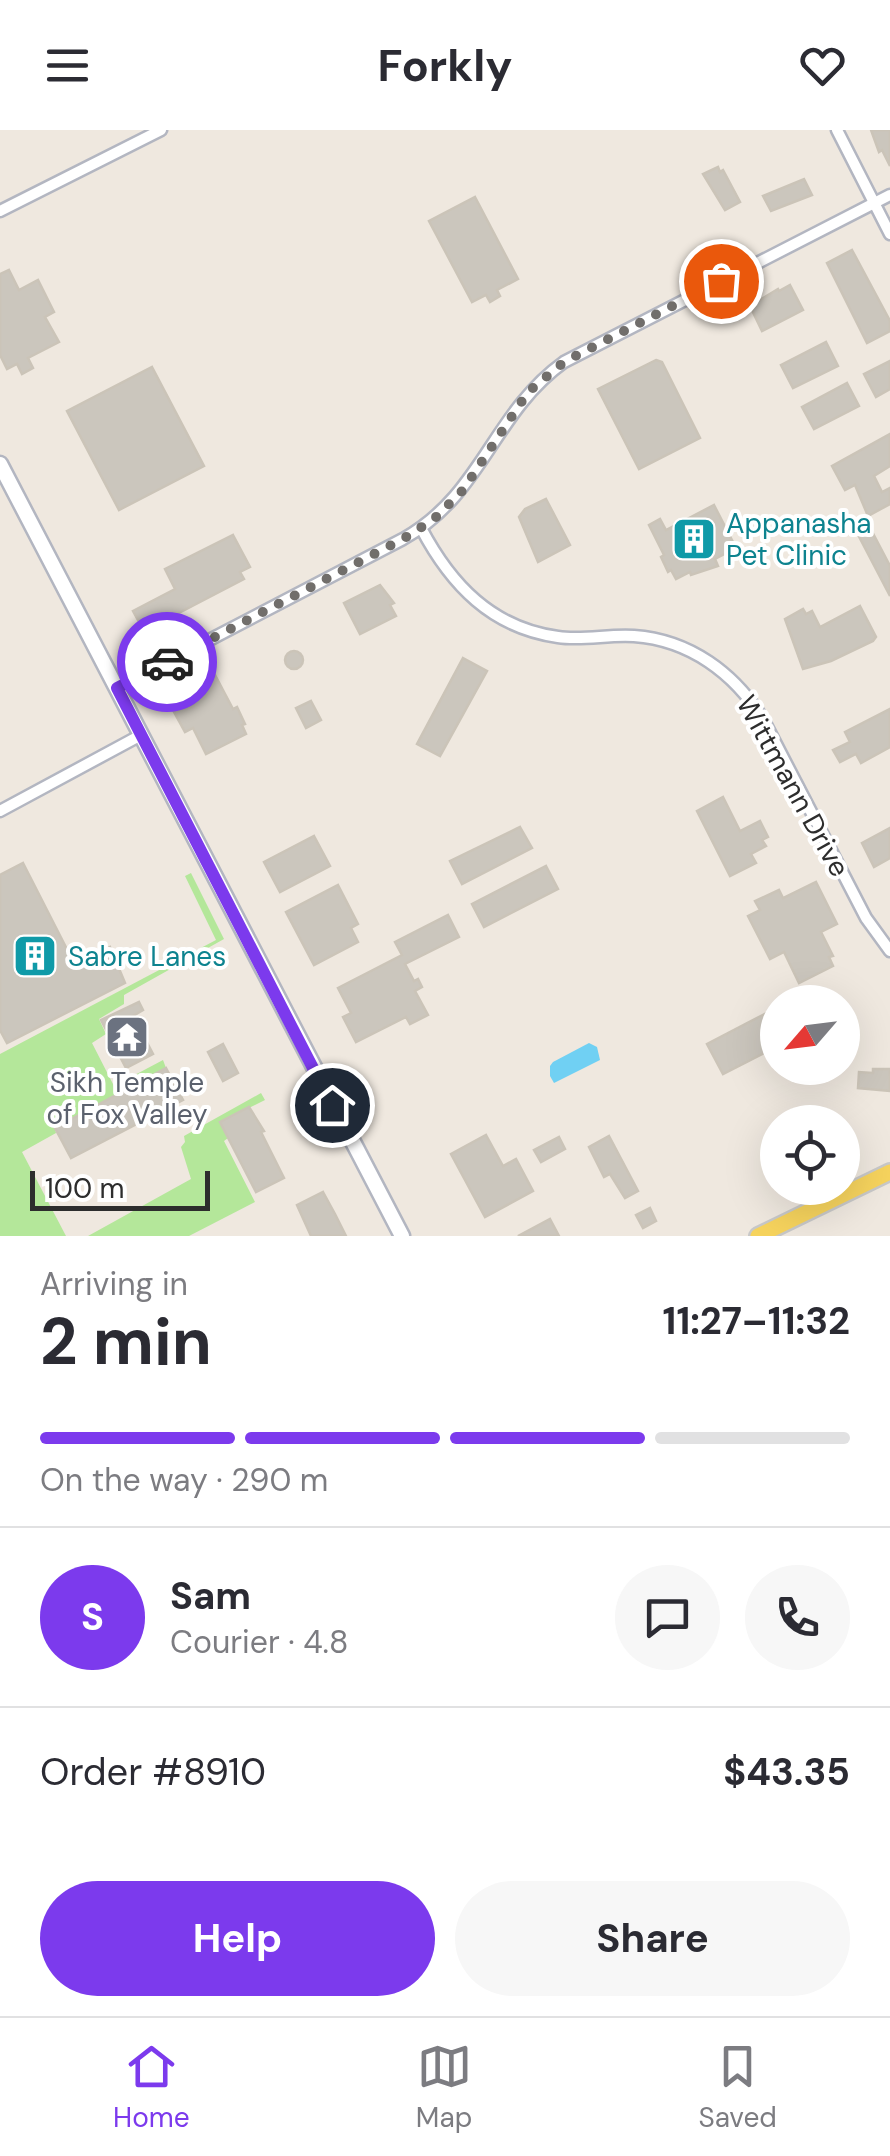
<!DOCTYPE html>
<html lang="en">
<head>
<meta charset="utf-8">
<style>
	:root { --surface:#fff; --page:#f7f7f7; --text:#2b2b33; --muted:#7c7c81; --line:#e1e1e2; --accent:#7c3aed }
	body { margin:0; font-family:"DM Sans",sans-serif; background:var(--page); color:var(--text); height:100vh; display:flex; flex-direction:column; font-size:38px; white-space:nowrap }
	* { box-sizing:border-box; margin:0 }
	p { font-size:32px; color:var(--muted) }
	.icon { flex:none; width:55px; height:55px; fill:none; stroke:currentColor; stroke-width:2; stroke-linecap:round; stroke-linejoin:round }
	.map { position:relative; height:1106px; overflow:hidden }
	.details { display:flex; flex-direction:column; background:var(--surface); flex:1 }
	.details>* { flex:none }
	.needle { width:65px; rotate:242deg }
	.fabs { position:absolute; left:760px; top:855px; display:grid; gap:20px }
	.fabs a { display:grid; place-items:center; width:100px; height:100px; border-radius:50%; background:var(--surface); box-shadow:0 10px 40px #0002; font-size:50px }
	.scale { position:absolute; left:30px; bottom:25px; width:180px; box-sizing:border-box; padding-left:10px; border:5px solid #2d2d2d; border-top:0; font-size:28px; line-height:35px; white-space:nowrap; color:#2d2d2d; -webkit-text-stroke:8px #fff; paint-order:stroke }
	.pin { position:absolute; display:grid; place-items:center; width:85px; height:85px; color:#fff; margin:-42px; border:5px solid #fff; border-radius:50%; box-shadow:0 2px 10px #0007 }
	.courier { position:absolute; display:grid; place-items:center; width:100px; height:100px; margin:-50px; border:8px solid #7c3aed; border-radius:50%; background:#fff; color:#222; box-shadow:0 2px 12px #0007 }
	.head em { font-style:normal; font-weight:700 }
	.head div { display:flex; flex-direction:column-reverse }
	.head { display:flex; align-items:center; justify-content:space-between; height:170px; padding:0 40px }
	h1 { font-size:65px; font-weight:700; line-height:75px }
	.bar { display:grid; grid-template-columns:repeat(4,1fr); gap:15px 10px; align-content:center; height:120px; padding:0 40px }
	.bar i { height:12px; border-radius:8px; background:var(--line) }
	.bar .selected { background:var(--accent) }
	.bar p { grid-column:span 4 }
	.line { display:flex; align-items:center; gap:25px; padding:0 40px; border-top:2px solid var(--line) }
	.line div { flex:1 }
	.round { display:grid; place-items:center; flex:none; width:105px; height:105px; border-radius:52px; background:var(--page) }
	.action { display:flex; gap:20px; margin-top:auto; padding:20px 40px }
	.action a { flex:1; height:115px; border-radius:60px; background:var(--accent); color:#fff; font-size:40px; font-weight:700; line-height:115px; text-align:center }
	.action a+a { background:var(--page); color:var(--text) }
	header { display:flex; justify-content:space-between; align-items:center; height:130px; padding:0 40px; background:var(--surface); font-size:45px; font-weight:700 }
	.dock { display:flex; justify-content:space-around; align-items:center; height:140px; border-top:2px solid var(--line); background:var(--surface); font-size:28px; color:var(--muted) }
	.dock a { display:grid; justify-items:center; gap:5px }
	.dock .selected { color:var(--accent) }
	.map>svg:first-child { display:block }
	.green { fill:#b4e79a }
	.water { fill:#70d0f3 }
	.building { fill:#cbc6bd; stroke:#cbc4b8; stroke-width:2.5 }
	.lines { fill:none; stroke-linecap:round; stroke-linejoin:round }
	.minor-casing { stroke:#b3b6c1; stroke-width:15 }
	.secondary-casing { stroke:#b3b6c1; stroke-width:19 }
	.primary-casing { stroke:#c8c8c8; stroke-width:20 }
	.minor { stroke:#fff; stroke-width:10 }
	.secondary { stroke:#fff; stroke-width:14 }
	.primary { stroke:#f6d35d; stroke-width:15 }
	.done { stroke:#716e6b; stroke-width:10; stroke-dasharray:0 18 }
	.route { stroke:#7c3aed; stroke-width:12 }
	.labels { text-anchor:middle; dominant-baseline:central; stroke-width:8; stroke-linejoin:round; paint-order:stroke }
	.culture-label { font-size:28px; fill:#0d838f; stroke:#fff; text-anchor:start }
	.street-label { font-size:28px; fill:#2d2d2d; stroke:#fff }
	.worship-label { font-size:28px; fill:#5b616d; stroke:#fff }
</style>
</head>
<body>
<header><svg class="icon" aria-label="menu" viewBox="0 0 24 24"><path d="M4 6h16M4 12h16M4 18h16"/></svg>Forkly<svg class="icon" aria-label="heart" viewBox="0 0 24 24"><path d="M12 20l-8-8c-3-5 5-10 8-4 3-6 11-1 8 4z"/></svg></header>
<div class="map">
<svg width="890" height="1106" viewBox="0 0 890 1106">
	<rect width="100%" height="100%" fill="#efe8df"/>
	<g class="green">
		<path d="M191,743L224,809L124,865V874L99,889L106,904L92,913L114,956L163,930L166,938L55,998L56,1003L22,1022L66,1106H0V924L216,810L185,746Z"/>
		<path d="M261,963L265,970L220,992L228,1008L224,1011L255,1072L189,1106H88L191,1049L181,1017L185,1012L184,1006Z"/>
	</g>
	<path class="water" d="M589,913L597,917L600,930L554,953L550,946V936L553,932Z"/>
	<g class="building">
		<path d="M871,0H890V36L882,20L879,22Z"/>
		<path d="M718,37L720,42L723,40L740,72L725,80L703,44Z"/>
		<path d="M804,49L812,65L771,81L763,66Z"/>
		<path d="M475,67L518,149L497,160L500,166L490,172L486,165L472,172L429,91Z"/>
		<path d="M852,120L890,191V201L867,213L827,133Z"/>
		<path d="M9,140L19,160L38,150L54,182L45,187L59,212L28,228L33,238L22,244L17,234L7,239L0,225V144Z"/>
		<path d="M790,155L803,180L762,201L750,176L778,159L779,161Z"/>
		<path d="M826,212L838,236L793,258L781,235Z"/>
		<path d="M656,230L662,232L700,308L639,339L598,259Z"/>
		<path d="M890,231V259L876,267L864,244Z"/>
		<path d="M152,237L204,336L119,380L67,281Z"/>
		<path d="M847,253L859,276L814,299L802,277Z"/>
		<path d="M890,304V336L874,346L882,362L890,358V374L868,386L855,355L845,360L832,336Z"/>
		<path d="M546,369L570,415L538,432L519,387L525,379Z"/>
		<path d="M714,375L736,418L715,429L718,436L691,445L690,442L676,449L671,440L668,442L661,427L664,425L649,395L660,389L666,400Z"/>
		<path d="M866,390L890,436V466L854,397Z"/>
		<path d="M233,405L250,437L240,442L244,449L144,501L133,481L175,459L165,439Z"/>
		<path d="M380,455L394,473L390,475L396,486L360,504L344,473Z"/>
		<path d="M860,476L876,507L873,511L831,531L803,539L785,489L803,479L806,484L812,481L820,497Z"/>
		<circle cx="294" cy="530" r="9"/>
		<path d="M463,528L487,541L440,626L417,614Z"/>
		<path d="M214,543L233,579L237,577L245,594L242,595L246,604L206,624L193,598L185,602L173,580L182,576L175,563Z"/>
		<path d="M311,571L321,590L306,598L296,578Z"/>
		<path d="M890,579V617L861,633L856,624L840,632L833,620L850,612L845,602Z"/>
		<path d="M723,667L740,701L760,691L768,707L762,710L766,716L751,724L756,733L730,746L697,681Z"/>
		<path d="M520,697L532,718L462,754L450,731Z"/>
		<path d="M890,698V728L874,737L862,713Z"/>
		<path d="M314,706L330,736L280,762L264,732Z"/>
		<path d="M23,733L75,835L110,817L125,853L7,913L0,900V745Z"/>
		<path d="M546,736L558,759L484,797L472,774Z"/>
		<path d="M816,752L837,794L821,802L833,826L829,827L833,836L799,853L784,822L770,829L748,786L760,780L755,771L779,760L783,768Z"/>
		<path d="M338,755L358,794L351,798L358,812L314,835L286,782Z"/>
		<path d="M448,785L459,807L405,834L414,851L418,849L422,857L415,861L428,885L410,894L406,887L356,912L343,887L351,883L338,858L402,825L395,812Z"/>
		<path d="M139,872L143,880L133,886L153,924L126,938L101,890Z"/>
		<path d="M778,877V916L723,944L707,914Z"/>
		<path d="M223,914L238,943L223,951L208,922Z"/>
		<path d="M166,938L183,970L71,1028L55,998Z"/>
		<path d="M873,939H890V961L858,958L859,942L873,943Z"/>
		<path d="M249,977L264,1001L261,1002L284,1048L256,1062L220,992Z"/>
		<path d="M486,1005L503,1036L516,1029L533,1061L485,1087L451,1024Z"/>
		<path d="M609,1006L638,1061L625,1068L610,1044L604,1047L589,1017Z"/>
		<path d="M559,1007L565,1019L541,1032L534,1020Z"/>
		<path d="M323,1062L335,1084L346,1106H311L297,1075Z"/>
		<path d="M650,1078L656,1091L643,1098L636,1085Z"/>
		<path d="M550,1089L559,1106H518Z"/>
	</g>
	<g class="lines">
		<defs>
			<g id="minor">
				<path d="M837,0L890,104"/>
				<path d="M0,81L161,0"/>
				<path d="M421,398C451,455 492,498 558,507C583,511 609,504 634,506C690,510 734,543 763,589L866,788L890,821"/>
				<path d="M117,558L403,409C483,364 492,284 564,232L890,65"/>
				<path d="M0,681L141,605"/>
			</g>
			<path id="secondary" d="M0,334L402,1106"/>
			<path id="primary" d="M758,1106L890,1042"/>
		</defs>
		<use href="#minor" class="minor-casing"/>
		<use href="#secondary" class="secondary-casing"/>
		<use href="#primary" class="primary-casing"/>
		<use href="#minor" class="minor"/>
		<use href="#secondary" class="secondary"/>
		<use href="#primary" class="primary"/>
	</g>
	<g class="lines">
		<path class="done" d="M167,532L403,409L434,389L463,360L528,262L564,232L721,151"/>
		<path class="route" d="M167,532L117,558L332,975"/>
	</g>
	<defs>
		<symbol id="building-square" viewBox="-11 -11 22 22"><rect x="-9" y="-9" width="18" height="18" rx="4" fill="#0f9aa8" stroke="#fff"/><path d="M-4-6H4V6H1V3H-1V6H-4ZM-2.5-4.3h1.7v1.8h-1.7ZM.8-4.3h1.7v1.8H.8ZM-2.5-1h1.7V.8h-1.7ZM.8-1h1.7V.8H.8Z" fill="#fff"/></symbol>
		<symbol id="temple-square" viewBox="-11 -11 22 22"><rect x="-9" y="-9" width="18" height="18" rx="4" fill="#6b7280" stroke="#fff"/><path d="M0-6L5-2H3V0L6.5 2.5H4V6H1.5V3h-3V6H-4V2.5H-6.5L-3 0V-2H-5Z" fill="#fff"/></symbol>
	</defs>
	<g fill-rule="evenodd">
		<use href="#building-square" x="669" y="384" width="50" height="50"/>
		<use href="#building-square" x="10" y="801" width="50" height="50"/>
		<use href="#temple-square" x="102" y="882" width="50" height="50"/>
	</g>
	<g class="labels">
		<g class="culture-label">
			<text x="726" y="393">Appanasha<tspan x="726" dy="32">Pet Clinic</tspan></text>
			<text x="68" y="826">Sabre Lanes</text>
		</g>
		<g class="street-label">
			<text transform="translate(793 656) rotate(61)">Wittmann Drive</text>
		</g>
		<g class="worship-label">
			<text x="127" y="952">Sikh Temple<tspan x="127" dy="32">of Fox Valley</tspan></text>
		</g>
	</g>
</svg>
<div class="fabs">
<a><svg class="needle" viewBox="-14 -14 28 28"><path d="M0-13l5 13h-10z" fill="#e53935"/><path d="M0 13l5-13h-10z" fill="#7c7c81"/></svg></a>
<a><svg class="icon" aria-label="locate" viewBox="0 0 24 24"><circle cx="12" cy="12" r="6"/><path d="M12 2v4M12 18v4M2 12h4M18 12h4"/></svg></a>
</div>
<div class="scale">100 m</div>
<div class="pin" style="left:721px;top:151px;background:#ea580c"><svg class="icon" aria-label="bag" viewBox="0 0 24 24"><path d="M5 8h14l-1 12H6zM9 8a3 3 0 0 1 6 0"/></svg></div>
<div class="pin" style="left:332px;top:975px;background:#1f2937"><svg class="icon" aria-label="home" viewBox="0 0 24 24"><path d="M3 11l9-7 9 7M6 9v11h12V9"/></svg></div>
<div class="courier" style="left:167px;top:532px"><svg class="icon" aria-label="car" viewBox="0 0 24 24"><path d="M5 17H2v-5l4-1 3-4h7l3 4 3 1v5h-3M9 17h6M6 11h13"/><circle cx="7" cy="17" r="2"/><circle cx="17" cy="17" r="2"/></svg></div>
</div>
<section class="details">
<div class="head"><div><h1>2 min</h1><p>Arriving in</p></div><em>11:27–11:32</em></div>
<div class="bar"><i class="selected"></i><i class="selected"></i><i class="selected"></i><i></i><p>On the way · 290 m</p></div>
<div class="line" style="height:180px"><b class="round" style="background:var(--accent);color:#fff">S</b><div><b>Sam</b><p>Courier · 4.8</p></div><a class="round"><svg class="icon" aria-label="chat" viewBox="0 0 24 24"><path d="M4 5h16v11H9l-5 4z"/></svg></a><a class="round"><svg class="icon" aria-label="phone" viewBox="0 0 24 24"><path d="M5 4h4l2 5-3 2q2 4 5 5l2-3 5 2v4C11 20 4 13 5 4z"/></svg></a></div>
<div class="line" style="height:130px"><div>Order #8910</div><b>$43.35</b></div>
<div class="action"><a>Help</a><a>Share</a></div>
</section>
<nav class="dock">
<a class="selected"><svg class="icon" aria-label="home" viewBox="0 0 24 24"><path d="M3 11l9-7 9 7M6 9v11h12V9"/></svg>Home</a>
<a><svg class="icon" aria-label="map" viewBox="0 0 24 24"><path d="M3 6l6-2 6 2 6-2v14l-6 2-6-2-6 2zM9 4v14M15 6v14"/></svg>Map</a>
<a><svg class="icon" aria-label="saved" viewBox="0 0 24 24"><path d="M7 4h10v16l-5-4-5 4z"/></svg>Saved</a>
</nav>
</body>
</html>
